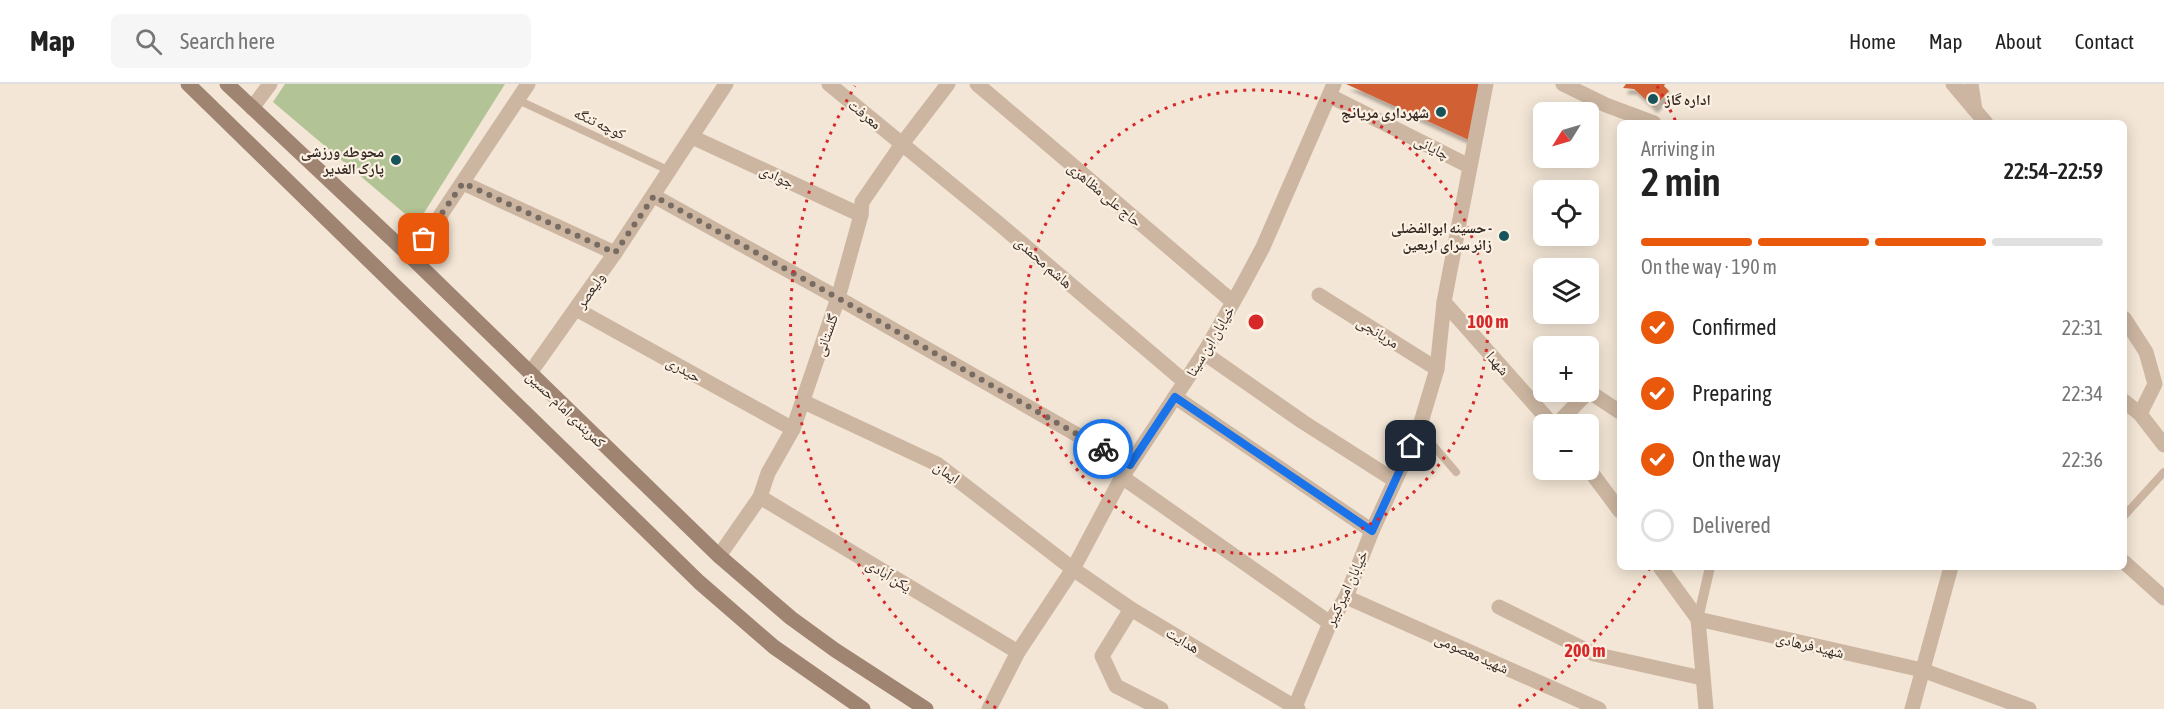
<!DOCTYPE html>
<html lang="en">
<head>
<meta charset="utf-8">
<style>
	:root { --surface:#fff; --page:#f6f6f6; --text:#222; --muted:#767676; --line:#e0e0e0; --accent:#ea580c }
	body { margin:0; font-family:"Asap Condensed","Noto Naskh Arabic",sans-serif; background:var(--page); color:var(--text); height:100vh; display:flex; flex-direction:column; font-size:22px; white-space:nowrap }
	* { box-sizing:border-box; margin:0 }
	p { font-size:20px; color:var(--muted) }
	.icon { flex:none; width:33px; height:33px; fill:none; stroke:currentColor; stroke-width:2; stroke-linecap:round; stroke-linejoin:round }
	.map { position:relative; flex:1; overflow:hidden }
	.sheet { position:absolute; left:1617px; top:36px; width:510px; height:450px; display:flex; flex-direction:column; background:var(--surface); border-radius:9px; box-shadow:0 3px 15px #0003 }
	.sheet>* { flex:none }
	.needle { width:39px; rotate:233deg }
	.fabs { position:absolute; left:1533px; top:18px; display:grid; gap:12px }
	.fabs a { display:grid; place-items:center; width:66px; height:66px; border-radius:9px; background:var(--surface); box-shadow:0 3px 15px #0003; font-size:30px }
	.pin { position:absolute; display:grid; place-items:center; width:51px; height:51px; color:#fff; margin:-26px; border-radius:12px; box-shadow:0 3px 9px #0006 }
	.courier { position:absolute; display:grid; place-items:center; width:60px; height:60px; margin:-30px; border:4px solid #1a73e8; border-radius:50%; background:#fff; color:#222; box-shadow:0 2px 8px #0007 }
	.headline em { font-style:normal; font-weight:600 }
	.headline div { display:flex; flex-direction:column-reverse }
	.headline { display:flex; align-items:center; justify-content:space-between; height:102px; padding:0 24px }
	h1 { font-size:39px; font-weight:600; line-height:45px }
	.bar { display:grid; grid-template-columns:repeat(4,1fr); gap:9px 6px; align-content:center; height:72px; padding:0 24px }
	.bar i { height:8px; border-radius:4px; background:var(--line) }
	.bar .current { background:var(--accent) }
	.bar p { grid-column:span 4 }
	ol { padding:0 24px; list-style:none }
	li { display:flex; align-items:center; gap:18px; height:66px }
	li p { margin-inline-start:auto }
	li .icon { padding:6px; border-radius:50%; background:var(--accent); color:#fff; stroke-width:4 }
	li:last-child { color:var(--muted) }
	li i { width:33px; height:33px; border:3px solid var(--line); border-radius:50% }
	header { display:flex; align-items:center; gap:36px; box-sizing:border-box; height:84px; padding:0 30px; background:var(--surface); border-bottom:2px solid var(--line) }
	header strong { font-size:28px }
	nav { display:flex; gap:33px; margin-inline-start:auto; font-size:21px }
	.search { width:420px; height:54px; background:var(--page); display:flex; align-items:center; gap:15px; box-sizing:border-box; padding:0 21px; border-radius:9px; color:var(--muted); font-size:22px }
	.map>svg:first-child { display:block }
	.green { fill:#b2c395 }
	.building { fill:#d16035; filter:url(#shadow) }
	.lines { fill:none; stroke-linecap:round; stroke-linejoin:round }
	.service { stroke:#ccb6a1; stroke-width:8 }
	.pedestrian { stroke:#ccb6a1; stroke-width:10 }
	.minor { stroke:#ccb6a1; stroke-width:15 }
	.tertiary { stroke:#ccb6a1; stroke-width:15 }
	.secondary { stroke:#9f8472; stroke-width:15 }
	.done { stroke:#786c62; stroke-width:6; stroke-dasharray:0 10.8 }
	.route { stroke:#1a73e8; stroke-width:8 }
	.ring { fill:none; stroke:#d62828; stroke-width:3; stroke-dasharray:3 6 }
	.poi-dot { fill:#17535a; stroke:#fbf0e2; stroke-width:2 }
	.labels { text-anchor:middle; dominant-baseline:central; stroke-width:4.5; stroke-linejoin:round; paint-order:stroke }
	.poi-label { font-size:15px; font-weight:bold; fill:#352a24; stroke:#fbf0e2; text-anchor:end }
	.street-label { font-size:15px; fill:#352a24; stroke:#fbf0e2 }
	.centre { fill:#d62828; stroke:#fbf0e2; stroke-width:3 }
	.ring-label { font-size:18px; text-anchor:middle; font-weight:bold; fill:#d62828; stroke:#fbf0e2; stroke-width:4.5; stroke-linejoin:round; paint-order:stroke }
</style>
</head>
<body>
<header>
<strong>Map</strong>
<div class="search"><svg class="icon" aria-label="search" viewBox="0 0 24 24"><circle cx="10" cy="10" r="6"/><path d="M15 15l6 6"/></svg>Search here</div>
<nav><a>Home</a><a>Map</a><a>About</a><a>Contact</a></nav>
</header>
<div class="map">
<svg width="2164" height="625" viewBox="0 0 2164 625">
	<defs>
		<filter id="shadow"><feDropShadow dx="3.5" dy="6" stdDeviation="1.5" flood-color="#0004"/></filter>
	</defs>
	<rect width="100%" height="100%" fill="#f3e6d6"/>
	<path class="green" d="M285,0H505L417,140L273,18Z"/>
	<g class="building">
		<path d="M1346,0H1481L1469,56Z"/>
		<path d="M1626,0H1665L1664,2L1669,7L1654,23L1634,5L1623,4Z"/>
	</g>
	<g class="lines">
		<g class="service">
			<path d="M518,16L670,87"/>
			<path d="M1419,345L1456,388"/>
			<path d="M2124,432L2164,388"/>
		</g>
		<path class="pedestrian" d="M1698,535L1710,483"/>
		<g class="minor">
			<path d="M829,0L997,138L1185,298"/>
			<path d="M977,0L1233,218"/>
			<path d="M1953,0L1974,25"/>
			<path d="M1971,0L1975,26L1986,39"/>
			<path d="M1330,12L1469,82"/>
			<path d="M252,24L270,0"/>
			<path d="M692,53L861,131"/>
			<path d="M463,99L615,169"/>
			<path d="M654,112L838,214L1130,381"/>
			<path d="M412,174L528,0"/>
			<path d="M1319,211L1437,285"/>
			<path d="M1444,218L1552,340"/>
			<path d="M576,225L793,345"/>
			<path d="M2124,234L2146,268L2155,300L2140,330"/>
			<path d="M1204,269L1303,338L1394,396"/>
			<path d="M1588,307L1620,328"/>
			<path d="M1175,313L1372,447"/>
			<path d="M2124,317L2140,330L2164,361"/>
			<path d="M804,318L937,380L1073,485L1131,525L1298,625"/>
			<path d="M1557,340L1588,308"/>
			<path d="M1588,384L1620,427"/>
			<path d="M1122,393L1330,539"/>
			<path d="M760,413L1018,568"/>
			<path d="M719,472L760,413L768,389L793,345L838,214L861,131L862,118L902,60L948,0"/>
			<path d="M1660,483L1698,535L1706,625"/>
			<path d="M1346,513L1599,625"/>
			<path d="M1499,523L1594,570L1702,594"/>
			<path d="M1131,525L1102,572L1116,602L1161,625"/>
			<path d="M1698,535L1922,586L2029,625"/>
			<path d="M1912,625L1951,483"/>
		</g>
		<g class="tertiary">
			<path d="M1563,0L1606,21L1654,39"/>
			<path d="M530,289L615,169L726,0"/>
			<path d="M2124,478L2164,514"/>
			<path d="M989,625L1018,568L1073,485L1122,393L1204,269L1240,206L1263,163L1334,0"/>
			<path d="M1294,625L1330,539L1346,513L1372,447L1419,345L1437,285L1444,218L1486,0"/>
		</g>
		<g class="secondary">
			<path d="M188,0L699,498L774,563L863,625"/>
			<path d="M227,0L412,174L719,472L791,534L835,566L926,625"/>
		</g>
	</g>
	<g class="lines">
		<path class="done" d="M424,155L463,99L615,169L654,112L838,214L1103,365"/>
		<path class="route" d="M1103,365L1130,381L1175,313L1372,447L1411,362"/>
	</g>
	<g class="ring">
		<circle cx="1256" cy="238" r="232"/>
		<path d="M1650 484A465 465 0 0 1 1516 624M996 624A465 465 0 0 1 855 2M1657 2A465 465 0 0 1 1676 38"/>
	</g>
	<g class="poi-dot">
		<circle cx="1653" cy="15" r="6"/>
		<circle cx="1441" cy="28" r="6"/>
		<circle cx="396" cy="76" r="6"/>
		<circle cx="1504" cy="152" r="6"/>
	</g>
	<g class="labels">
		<g class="poi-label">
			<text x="1665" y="15" text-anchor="start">اداره گاز</text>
			<text x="1429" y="28">شهرداری مریانج</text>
			<text x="384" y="67">محوطه ورزشی<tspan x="384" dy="17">پارک الغدیر</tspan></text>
			<text x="1492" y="143">حسینه ابوالفضلی -<tspan x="1492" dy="17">زائر سرای اربعین</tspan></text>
		</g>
		<g class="street-label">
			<text transform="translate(865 30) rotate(39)">معرفت</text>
			<text transform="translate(600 39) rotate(25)">کوچه تنگه</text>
			<text transform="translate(1432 63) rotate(27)">چایانی</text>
			<text transform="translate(777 92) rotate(25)">جوادی</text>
			<text transform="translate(1105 110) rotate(40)">حاج علی مظاهری</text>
			<text transform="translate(1044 178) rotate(41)">هاشم محمدی</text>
			<text transform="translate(590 206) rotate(-55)">ولیعصر</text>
			<text transform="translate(1378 248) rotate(32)">مریانجی</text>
			<text transform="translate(826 251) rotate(-71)">گلستانی</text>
			<text transform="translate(1210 257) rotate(-59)">خیابان ابن سینا</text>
			<text transform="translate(1498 279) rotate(49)">شهدا</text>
			<text transform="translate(684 285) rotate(29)">حیدری</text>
			<text transform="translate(566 325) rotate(44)">کمربندی امام حسین</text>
			<text transform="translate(947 388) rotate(35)">ایمان</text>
			<text transform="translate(889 491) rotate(31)">یکن آبادی</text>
			<text transform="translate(1346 504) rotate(-65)">خیابان امیرکبیر</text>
			<text transform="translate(1183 556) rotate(31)">هدایت</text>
			<text transform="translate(1810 561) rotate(13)">شهید فرهادی</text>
			<text transform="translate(1472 569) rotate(24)">شهید معصومی</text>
		</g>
	</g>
	<circle cx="1256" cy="238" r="9" class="centre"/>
	<g class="ring-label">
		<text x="1488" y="244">100 m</text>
		<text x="1585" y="573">200 m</text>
	</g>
</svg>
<div class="fabs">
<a><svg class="needle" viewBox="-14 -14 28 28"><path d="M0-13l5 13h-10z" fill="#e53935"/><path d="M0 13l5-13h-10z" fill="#767676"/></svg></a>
<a><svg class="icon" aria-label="locate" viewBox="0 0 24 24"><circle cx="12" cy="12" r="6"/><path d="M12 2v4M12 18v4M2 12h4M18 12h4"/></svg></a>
<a><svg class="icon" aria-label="layers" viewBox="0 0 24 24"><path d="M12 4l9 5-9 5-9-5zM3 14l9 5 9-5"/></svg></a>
<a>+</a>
<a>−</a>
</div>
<div class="pin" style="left:424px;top:155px;background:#ea580c"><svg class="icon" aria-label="bag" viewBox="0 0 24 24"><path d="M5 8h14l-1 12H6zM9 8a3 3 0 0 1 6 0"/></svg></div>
<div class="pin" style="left:1411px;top:362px;background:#1f2937"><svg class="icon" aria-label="home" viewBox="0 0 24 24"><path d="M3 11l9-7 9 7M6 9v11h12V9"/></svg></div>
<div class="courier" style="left:1103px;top:365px"><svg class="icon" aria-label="bike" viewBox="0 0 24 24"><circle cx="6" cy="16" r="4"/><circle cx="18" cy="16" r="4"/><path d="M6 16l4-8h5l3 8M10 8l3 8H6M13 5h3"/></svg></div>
<section class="sheet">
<div class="headline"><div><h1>2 min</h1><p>Arriving in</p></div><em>22:54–22:59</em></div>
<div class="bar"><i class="current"></i><i class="current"></i><i class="current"></i><i></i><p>On the way · 190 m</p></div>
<ol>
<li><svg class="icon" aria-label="check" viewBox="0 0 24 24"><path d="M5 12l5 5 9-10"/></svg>Confirmed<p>22:31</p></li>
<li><svg class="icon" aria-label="check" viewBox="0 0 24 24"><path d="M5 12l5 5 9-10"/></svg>Preparing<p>22:34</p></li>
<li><svg class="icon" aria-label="check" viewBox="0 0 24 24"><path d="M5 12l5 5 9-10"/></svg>On the way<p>22:36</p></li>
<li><i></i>Delivered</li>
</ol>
</section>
</div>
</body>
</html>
